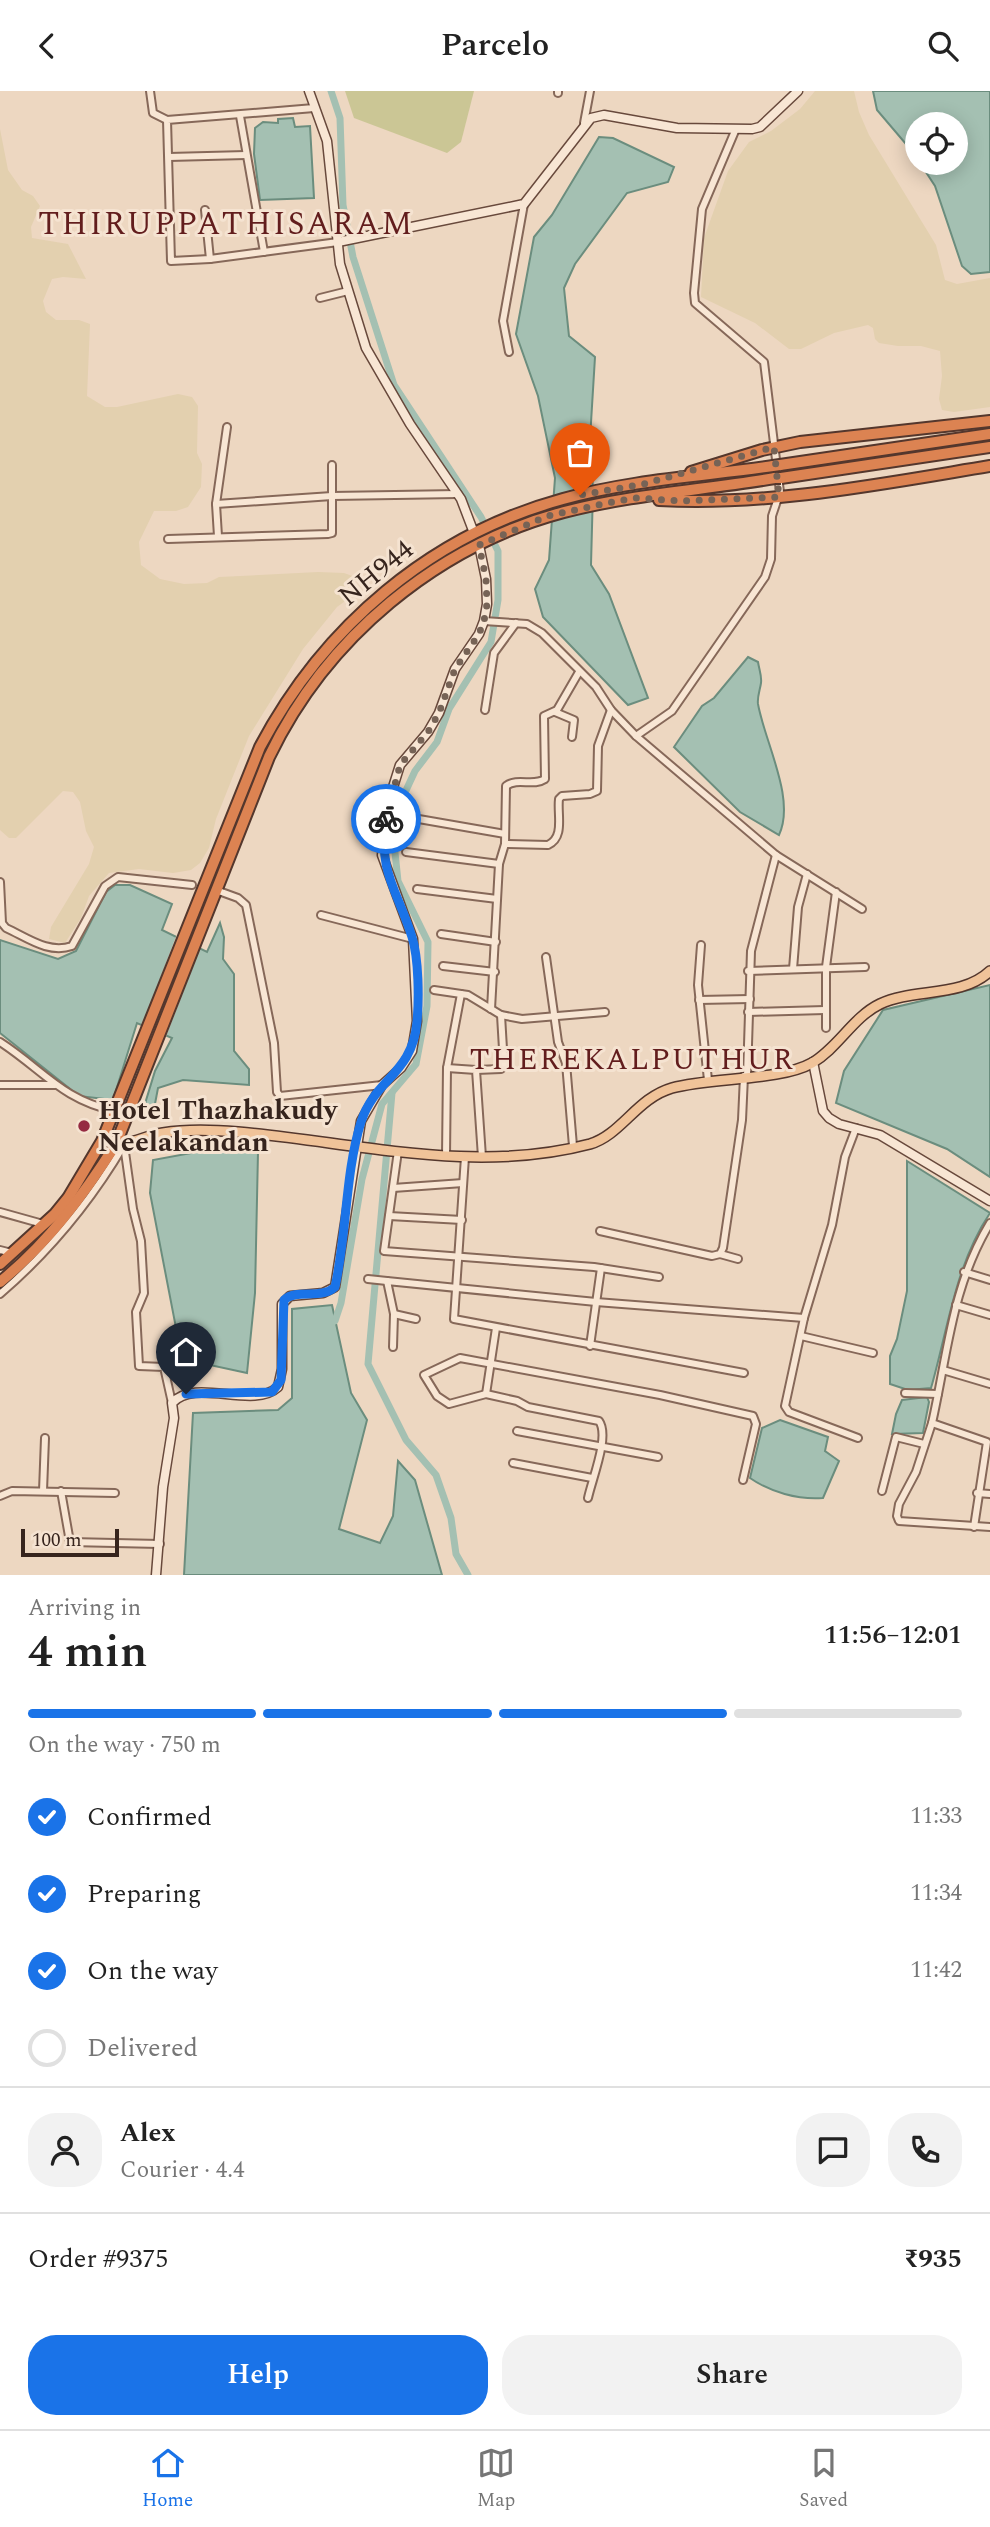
<!DOCTYPE html>
<html lang="en">
<head>
<meta charset="utf-8">
<style>
	:root { --surface:#fff; --page:#f2f2f2; --text:#222; --muted:#767676; --line:#e0e0e0; --accent:#1a73e8 }
	body { margin:0; font-family:Spectral,serif; background:var(--page); color:var(--text); height:100vh; display:flex; flex-direction:column; font-size:26px; white-space:nowrap }
	* { box-sizing:border-box; margin:0 }
	p { font-size:23px; color:var(--muted) }
	.icon { flex:none; width:38px; height:38px; fill:none; stroke:currentColor; stroke-width:2; stroke-linecap:round; stroke-linejoin:round }
	.map { position:relative; height:1484px; overflow:hidden }
	.panel { display:flex; flex-direction:column; background:var(--surface); flex:1 }
	.panel>* { flex:none }
	.fabs { position:absolute; left:905px; top:21px; display:grid; gap:14px }
	.fabs a { display:grid; place-items:center; width:63px; height:63px; border-radius:50%; background:var(--surface); box-shadow:0 4px 18px #0003; font-size:35px }
	.scale { position:absolute; left:21px; bottom:18px; width:98px; box-sizing:border-box; padding-left:7px; border:4px solid #36241d; border-top:0; font-size:19px; line-height:24px; white-space:nowrap; color:#36241d; -webkit-text-stroke:5px #f5e3d1; paint-order:stroke }
	.pin { position:absolute; display:grid; place-items:center; width:60px; height:60px; color:#fff; margin:-72px -30px; border-radius:50% 50% 50% 0; rotate:-45deg; box-shadow:0 0 7px #0007 }
	.pin .icon { rotate:45deg }
	.courier { position:absolute; display:grid; place-items:center; width:70px; height:70px; margin:-35px; border:5px solid #1a73e8; border-radius:50%; background:#fff; color:#222; box-shadow:0 2px 9px #0007 }
	.summary em { font-style:normal; font-weight:600 }
	.summary div { display:flex; flex-direction:column-reverse }
	.summary { display:flex; align-items:center; justify-content:space-between; height:119px; padding:0 28px }
	h1 { font-size:46px; font-weight:600; line-height:52px }
	.bar { display:grid; grid-template-columns:repeat(4,1fr); gap:10px 7px; align-content:center; height:84px; padding:0 28px }
	.bar i { height:9px; border-radius:5px; background:var(--line) }
	.bar .active { background:var(--accent) }
	.bar p { grid-column:span 4 }
	.line { display:flex; align-items:center; gap:18px; padding:0 28px; border-top:2px solid var(--line) }
	.line div { flex:1 }
	.round { display:grid; place-items:center; flex:none; width:74px; height:74px; border-radius:28px; background:var(--page) }
	ol { padding:0 28px; list-style:none }
	li { display:flex; align-items:center; gap:21px; height:77px }
	li p { margin-inline-start:auto }
	li .icon { padding:7px; border-radius:50%; background:var(--accent); color:#fff; stroke-width:4 }
	li:last-child { color:var(--muted) }
	li i { width:38px; height:38px; border:4px solid var(--line); border-radius:50% }
	.button { display:flex; gap:14px; margin-top:auto; padding:14px 28px }
	.button a { flex:1; height:80px; border-radius:28px; background:var(--accent); color:#fff; font-size:28px; font-weight:600; line-height:80px; text-align:center }
	.button a+a { background:var(--page); color:var(--text) }
	header { display:flex; justify-content:space-between; align-items:center; height:91px; padding:0 28px; background:var(--surface); font-size:32px; font-weight:600 }
	.tabs { display:flex; justify-content:space-around; align-items:center; height:98px; border-top:2px solid var(--line); background:var(--surface); font-size:19px; color:var(--muted) }
	.tabs a { display:grid; justify-items:center; gap:4px }
	.tabs .active { color:var(--accent) }
	.map>svg:first-child { display:block }
	.farmland { fill:#e3d0af }
	.green { fill:#cbc695 }
	.water { fill:#a4c0b2; stroke:#6b8d7e; stroke-width:2 }
	.pier { fill:#edd7c1 }
	.lines { fill:none; stroke-linecap:round; stroke-linejoin:round }
	.canal { stroke:#a4c0b2; stroke-width:7 }
	.street-casing { stroke:#866859; stroke-width:10 }
	.secondary-casing { stroke:#68493c; stroke-width:11 }
	.primary-casing { stroke:#54372d; stroke-width:12 }
	.highway-casing { stroke:#54372d; stroke-width:14 }
	.street { stroke:#f8e6d4; stroke-width:6 }
	.secondary { stroke:#f8e6d4; stroke-width:8 }
	.primary { stroke:#f0c399; stroke-width:9 }
	.highway { stroke:#dc8352; stroke-width:10 }
	.highway-bridge-casing { stroke:#54372d; stroke-width:14; stroke-linecap:butt }
	.highway-bridge { stroke:#dc8352; stroke-width:10 }
	.done { stroke:#766356; stroke-width:7; stroke-dasharray:0 12.6 }
	.route { stroke:#1a73e8; stroke-width:9 }
	.poi-dot { fill:#952a41; stroke:#f5e3d1; stroke-width:2.5 }
	.labels { text-anchor:middle; dominant-baseline:central; stroke-width:6; stroke-linejoin:round; paint-order:stroke }
	.street-label { font-size:28px; fill:#36241d; stroke:#f5e3d1 }
	.poi-label { font-size:28px; font-weight:bold; fill:#36241d; stroke:#f5e3d1; text-anchor:start }
	.neighbourhood-label { font-size:30px; letter-spacing:2px; fill:#621d1d; stroke:#f5e3d1 }
	.quarter-label { font-size:32px; letter-spacing:2px; fill:#621d1d; stroke:#f5e3d1 }
</style>
</head>
<body>
<header><svg class="icon" aria-label="back" viewBox="0 0 24 24"><path d="M15 5l-7 7 7 7"/></svg>Parcelo<svg class="icon" aria-label="search" viewBox="0 0 24 24"><circle cx="10" cy="10" r="6"/><path d="M15 15l6 6"/></svg></header>
<div class="map">
<svg width="990" height="1484" viewBox="0 0 990 1484">
	<rect width="100%" height="100%" fill="#edd7c1"/>
	<g class="farmland">
		<path d="M815,0H854L859,21L869,44L936,154L945,189L957,193L990,187V316L954,321L942,319L939,308L942,285L940,260L921,255H898L879,252L875,248L873,237L868,234L834,242L801,258H789L755,232L701,206L704,147L728,80L749,51L771,40L800,18Z"/>
		<path d="M0,38L8,79L22,99L33,105L40,115L31,136L32,147L68,153L86,188L63,186L52,188L43,210L46,221L56,229H79L90,233L87,305L105,316H117L178,303L192,306L198,315L197,362L202,373L201,396L188,416L176,420H154L139,451L141,474L160,488L184,493L207,492L219,486L318,481L344,482L355,486L354,498L348,508L337,516L303,558L249,645L216,728L209,757L200,772L191,779L173,782L139,778L109,782L89,805L81,827L65,852L49,848L51,836L89,773L94,756L86,740L80,711L73,701L63,700L16,747H9L0,739Z"/>
	</g>
	<path class="green" d="M345,0H474L461,51L447,62L354,27Z"/>
	<g class="water">
		<path d="M873,0H990V181L971,183L962,175L935,95L920,72H956V33H917V66L877,19Z"/>
		<path d="M293,27L295,36L310,35L314,107L260,109L254,63L255,37L263,31L278,32V28Z"/>
		<path d="M599,46L613,47L674,76L668,91L627,102L575,173L564,197L569,245L595,266L590,348L593,399L591,474L609,503L648,607L628,614L543,526L535,498L549,469L555,387L538,305L516,243L534,146L552,124Z"/>
		<path d="M748,566L758,571C759,578 762,585 761,592C760,599 757,606 758,613C765,652 796,708 779,744L740,721L674,656L702,615L714,607Z"/>
		<path d="M115,794H130L172,813L162,839L207,861L220,832L224,846L223,868L234,883V960L249,978V994L183,989L158,997L154,1018L144,1016L155,980L172,947L137,932L113,1009L79,1005L0,942V849L58,868L76,860L106,801Z"/>
		<path d="M990,894V1086L947,1058L836,1012L844,980L883,919Z"/>
		<path d="M247,1059L258,1061L255,1202L247,1282L182,1268L150,1102L153,1069L202,1060Z"/>
		<path d="M907,1070L990,1122C955,1174 948,1238 931,1297L908,1299L890,1293V1265L897,1248L907,1200Z"/>
		<path d="M332,1214L351,1302L367,1329L339,1438L380,1452L393,1425L398,1370L415,1389L442,1484H184L193,1322L278,1319L292,1307V1218Z"/>
		<path d="M927,1306L929,1311L923,1342L892,1343L896,1323L902,1309Z"/>
		<path d="M780,1329L828,1346L825,1360L839,1370L823,1407C798,1409 770,1401 750,1387L762,1337Z"/>
	</g>
	<path class="pier" d="M177,843L201,855L165,948L141,938Z"/>
	<g class="lines">
		<g class="canal">
			<path d="M331,0L340,27L343,114L353,166L394,294L481,426L498,460V509L491,551L449,618L437,651L415,680L402,708L394,752L398,790L428,851L427,915L416,973L382,1013L362,1088L341,1212L335,1230"/>
			<path d="M392,1002L368,1273L406,1349L436,1384L451,1427L456,1463L468,1484"/>
		</g>
		<defs>
			<g id="street">
				<path d="M150,0L153,22L167,29"/>
				<path d="M558,0V2"/>
				<path d="M314,17L167,29L171,170L210,168L338,151"/>
				<path d="M240,25L264,161"/>
				<path d="M584,32L590,0"/>
				<path d="M169,66L246,64"/>
				<path d="M205,119L210,168"/>
				<path d="M320,207L348,200"/>
				<path d="M509,261L503,230L524,113"/>
				<path d="M216,413L332,405L458,403"/>
				<path d="M218,445L216,413L227,336"/>
				<path d="M168,448L328,443L332,442V374"/>
				<path d="M484,530L527,533L542,542L596,596L611,619L636,645L776,764L862,818"/>
				<path d="M485,619L494,562L516,532"/>
				<path d="M555,621L574,629L572,646"/>
				<path d="M636,645L672,620L765,486L771,468L772,425L780,401L764,271L695,212L694,202L702,118L735,40"/>
				<path d="M413,727L505,743"/>
				<path d="M505,753L548,754C565,746 557,724 559,708L562,705L590,703L597,700L598,655L611,619"/>
				<path d="M406,761L499,773"/>
				<path d="M0,791L2,832L6,837C28,847 48,863 72,855L105,795L118,786L192,794"/>
				<path d="M417,798L497,808"/>
				<path d="M216,799L238,807L246,814L274,952L277,1001L280,1005L382,994"/>
				<path d="M321,824L413,848"/>
				<path d="M441,843L496,851"/>
				<path d="M701,854L698,894L708,989"/>
				<path d="M546,866L558,951L566,972L573,1055"/>
				<path d="M443,875L495,881"/>
				<path d="M793,878L798,816L807,783"/>
				<path d="M748,880L865,876"/>
				<path d="M434,899L468,904L501,924L504,975L501,978L476,979"/>
				<path d="M699,909L750,908"/>
				<path d="M491,918L499,773L505,753L506,695C518,686 533,696 545,688L544,625L557,619L579,581"/>
				<path d="M748,921L825,919"/>
				<path d="M501,924L522,928L605,921"/>
				<path d="M826,937V876L836,801"/>
				<path d="M0,951C42,978 62,1009 115,1020"/>
				<path d="M447,977L476,979L482,1066"/>
				<path d="M747,985L751,860L776,764"/>
				<path d="M0,994H55"/>
				<path d="M856,1037L845,1066L832,1134L804,1227L785,1315L789,1321L858,1347"/>
				<path d="M124,1054L133,1118L141,1150L144,1202L136,1221L139,1275L164,1276L172,1312"/>
				<path d="M398,1060L384,1160L594,1176L659,1186"/>
				<path d="M446,1065L447,977L461,903"/>
				<path d="M465,1066L454,1228L744,1282"/>
				<path d="M393,1097L463,1092"/>
				<path d="M0,1121L43,1133"/>
				<path d="M389,1125L462,1129"/>
				<path d="M600,1140L712,1165L720,1163L723,1157L742,1029L744,985"/>
				<path d="M0,1159L12,1162"/>
				<path d="M720,1163L738,1168"/>
				<path d="M964,1181L990,1189"/>
				<path d="M368,1188L387,1190"/>
				<path d="M0,1203C50,1160 91,1110 124,1054"/>
				<path d="M956,1214L990,1224"/>
				<path d="M394,1223L416,1228"/>
				<path d="M801,1245L873,1262"/>
				<path d="M590,1255L601,1177"/>
				<path d="M393,1256L394,1223L387,1190L596,1211L804,1227"/>
				<path d="M943,1279L990,1293"/>
				<path d="M905,1302L938,1303"/>
				<path d="M486,1303L496,1237"/>
				<path d="M932,1332L916,1381L899,1413L897,1425L899,1430L990,1436"/>
				<path d="M517,1340L658,1366"/>
				<path d="M513,1372L592,1387"/>
				<path d="M43,1400L45,1347"/>
				<path d="M61,1400L70,1451L160,1453"/>
				<path d="M882,1400L896,1346L924,1353"/>
				<path d="M977,1402L990,1403"/>
				<path d="M0,1405L12,1400L115,1402"/>
				<path d="M588,1407C592,1388 610,1345 599,1330L528,1316L517,1310L486,1303L449,1313L437,1305L424,1284L460,1267L660,1304L753,1325L756,1333L743,1389"/>
				<path d="M974,1436L987,1351L932,1332C948,1261 952,1195 990,1132"/>
			</g>
			<g id="secondary">
				<path d="M309,0L327,50L340,173L366,257L410,333L461,408L474,442"/>
				<path d="M338,151L524,113L591,27L604,24L677,37L752,38L760,36L798,0"/>
				<path d="M813,971L823,1020L829,1027L839,1033L880,1044L990,1110"/>
				<path d="M156,1484L163,1396L174,1327L172,1312C195,1286 253,1319 278,1296L282,1278V1213L290,1205L323,1202L335,1196L361,1030L382,994L401,977L412,960L417,930L413,848L382,764L388,712L400,674L428,641L439,622L455,578L479,543L484,530L487,513L486,488L479,454"/>
			</g>
			<path id="primary" d="M102,1050C129,1057 139,1046 163,1042C186,1038 215,1039 238,1041C354,1051 473,1084 590,1053C621,1044 637,1007 672,997C712,986 780,990 812,972C838,957 853,926 880,913C913,897 962,907 990,880"/>
			<g id="highway">
				<path d="M780,374L990,343"/>
				<path d="M691,381L762,359L800,351L990,330"/>
				<path d="M781,387L990,356"/>
				<path d="M659,409C770,415 881,393 990,375"/>
				<path d="M0,1173L55,1123L68,1107L102,1050L260,656C324,535 431,444 563,408C631,389 704,385 773,375"/>
				<path d="M0,1191C48,1152 83,1105 116,1053L269,666C326,547 436,455 564,421C633,403 705,399 775,387"/>
			</g>
		</defs>
		<use href="#street" class="street-casing"/>
		<use href="#secondary" class="secondary-casing"/>
		<use href="#primary" class="primary-casing"/>
		<use href="#highway" class="highway-casing"/>
		<use href="#street" class="street"/>
		<use href="#secondary" class="secondary"/>
		<use href="#primary" class="primary"/>
		<use href="#highway" class="highway"/>
		<defs>
			<g id="highway-bridge">
				<path d="M773,375L780,374"/>
				<path d="M775,387H781"/>
			</g>
		</defs>
		<use href="#highway-bridge" class="highway-bridge-casing"/>
		<use href="#highway-bridge" class="highway-bridge"/>
	</g>
	<g class="lines">
		<path class="done" d="M386,728L400,674L428,641L439,622L455,578L479,543L484,530L487,513L486,488L479,454L548,425L607,412L636,407L682,410L779,406L774,356L644,393L580,404"/>
		<path class="route" d="M186,1303L272,1301L281,1289L284,1209C297,1197 321,1209 335,1196C347,1143 345,1082 361,1031C375,987 412,984 417,931C419,909 419,868 412,846C397,798 378,782 386,728"/>
	</g>
	<circle class="poi-dot" cx="84" cy="1035" r="7"/>
	<g class="labels">
		<g class="street-label">
			<text transform="translate(376 482) rotate(-39)">NH944</text>
		</g>
		<g class="poi-label">
			<text x="98" y="1019">Hotel Thazhakudy<tspan x="98" dy="32">Neelakandan</tspan></text>
		</g>
		<g class="neighbourhood-label">
			<text x="632" y="969">THEREKALPUTHUR</text>
		</g>
		<g class="quarter-label">
			<text x="226" y="133">THIRUPPATHISARAM</text>
		</g>
	</g>
</svg>
<div class="fabs">
<a><svg class="icon" aria-label="locate" viewBox="0 0 24 24"><circle cx="12" cy="12" r="6"/><path d="M12 2v4M12 18v4M2 12h4M18 12h4"/></svg></a>
</div>
<div class="scale">100 m</div>
<div class="pin" style="left:580px;top:404px;background:#ea580c"><svg class="icon" aria-label="bag" viewBox="0 0 24 24"><path d="M5 8h14l-1 12H6zM9 8a3 3 0 0 1 6 0"/></svg></div>
<div class="pin" style="left:186px;top:1303px;background:#1f2937"><svg class="icon" aria-label="home" viewBox="0 0 24 24"><path d="M3 11l9-7 9 7M6 9v11h12V9"/></svg></div>
<div class="courier" style="left:386px;top:728px"><svg class="icon" aria-label="bike" viewBox="0 0 24 24"><circle cx="6" cy="16" r="4"/><circle cx="18" cy="16" r="4"/><path d="M6 16l4-8h5l3 8M10 8l3 8H6M13 5h3"/></svg></div>
</div>
<section class="panel">
<div class="summary"><div><h1>4 min</h1><p>Arriving in</p></div><em>11:56–12:01</em></div>
<div class="bar"><i class="active"></i><i class="active"></i><i class="active"></i><i></i><p>On the way · 750 m</p></div>
<ol>
<li><svg class="icon" aria-label="check" viewBox="0 0 24 24"><path d="M5 12l5 5 9-10"/></svg>Confirmed<p>11:33</p></li>
<li><svg class="icon" aria-label="check" viewBox="0 0 24 24"><path d="M5 12l5 5 9-10"/></svg>Preparing<p>11:34</p></li>
<li><svg class="icon" aria-label="check" viewBox="0 0 24 24"><path d="M5 12l5 5 9-10"/></svg>On the way<p>11:42</p></li>
<li><i></i>Delivered</li>
</ol>
<div class="line" style="height:126px"><a class="round"><svg class="icon" aria-label="person" viewBox="0 0 24 24"><circle cx="12" cy="8" r="4"/><path d="M4 21q1-7 8-7t8 7"/></svg></a><div><b>Alex</b><p>Courier · 4.4</p></div><a class="round"><svg class="icon" aria-label="chat" viewBox="0 0 24 24"><path d="M4 5h16v11H9l-5 4z"/></svg></a><a class="round"><svg class="icon" aria-label="phone" viewBox="0 0 24 24"><path d="M5 4h4l2 5-3 2q2 4 5 5l2-3 5 2v4C11 20 4 13 5 4z"/></svg></a></div>
<div class="line" style="height:91px"><div>Order #9375</div><b>₹935</b></div>
<div class="button"><a>Help</a><a>Share</a></div>
</section>
<nav class="tabs">
<a class="active"><svg class="icon" aria-label="home" viewBox="0 0 24 24"><path d="M3 11l9-7 9 7M6 9v11h12V9"/></svg>Home</a>
<a><svg class="icon" aria-label="map" viewBox="0 0 24 24"><path d="M3 6l6-2 6 2 6-2v14l-6 2-6-2-6 2zM9 4v14M15 6v14"/></svg>Map</a>
<a><svg class="icon" aria-label="saved" viewBox="0 0 24 24"><path d="M7 4h10v16l-5-4-5 4z"/></svg>Saved</a>
</nav>
</body>
</html>
